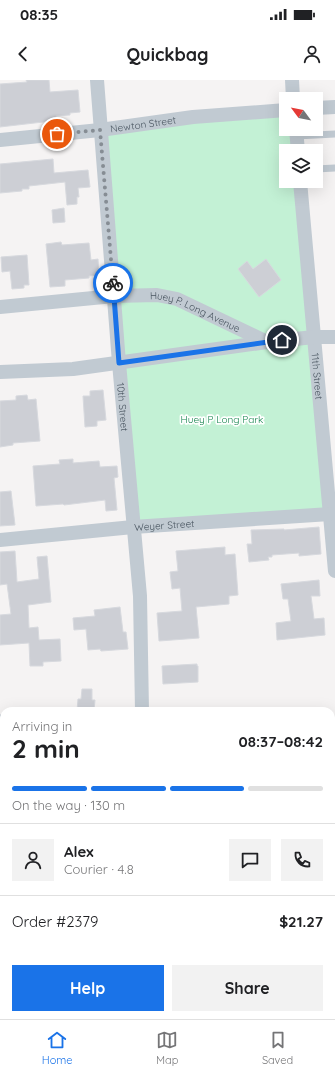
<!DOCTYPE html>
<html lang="en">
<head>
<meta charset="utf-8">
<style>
	:root { --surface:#fff; --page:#f2f2f2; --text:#202124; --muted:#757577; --line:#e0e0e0; --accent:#1a73e8 }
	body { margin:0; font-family:Quicksand,sans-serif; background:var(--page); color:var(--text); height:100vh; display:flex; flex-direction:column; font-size:15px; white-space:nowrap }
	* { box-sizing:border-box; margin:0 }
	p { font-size:13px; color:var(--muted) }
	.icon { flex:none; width:22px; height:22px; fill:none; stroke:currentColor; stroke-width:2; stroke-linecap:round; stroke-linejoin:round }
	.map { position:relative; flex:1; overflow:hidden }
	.sheet { position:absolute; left:0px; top:627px; width:335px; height:312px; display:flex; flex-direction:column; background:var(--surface); border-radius:12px 12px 0 0; box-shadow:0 4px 16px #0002 }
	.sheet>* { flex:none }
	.needle { width:26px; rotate:302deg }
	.controls { position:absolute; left:279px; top:12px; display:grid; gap:8px }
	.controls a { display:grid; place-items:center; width:44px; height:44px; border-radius:0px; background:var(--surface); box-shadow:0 4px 16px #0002; font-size:20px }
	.pin { position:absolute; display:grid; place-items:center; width:34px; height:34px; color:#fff; margin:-17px; border:2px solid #fff; border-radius:50%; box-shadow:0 1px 4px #0007 }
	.courier { position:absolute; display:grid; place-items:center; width:40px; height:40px; margin:-20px; border:3px solid #1a73e8; border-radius:50%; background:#fff; color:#222; box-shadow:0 1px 5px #0007 }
	.summary em { font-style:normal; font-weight:800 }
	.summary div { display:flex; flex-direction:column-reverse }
	.summary { display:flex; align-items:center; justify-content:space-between; height:68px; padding:0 12px }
	h1 { font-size:26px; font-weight:800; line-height:30px }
	.bar { display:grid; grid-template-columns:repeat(4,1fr); gap:6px 4px; align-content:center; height:48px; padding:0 12px }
	.bar i { height:5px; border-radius:3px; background:var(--line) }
	.bar .selected { background:var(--accent) }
	.bar p { grid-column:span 4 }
	.line { display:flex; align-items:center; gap:10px; padding:0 12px; border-top:1px solid var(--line) }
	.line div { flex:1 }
	.round { display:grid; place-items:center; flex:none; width:42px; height:42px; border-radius:0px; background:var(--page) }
	.button { display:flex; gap:8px; margin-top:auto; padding:8px 12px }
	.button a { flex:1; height:46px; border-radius:0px; background:var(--accent); color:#fff; font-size:16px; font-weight:800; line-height:46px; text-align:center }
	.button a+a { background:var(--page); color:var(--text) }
	.status { display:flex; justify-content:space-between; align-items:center; height:28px; padding:0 20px; background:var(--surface); direction:ltr }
	.status svg { height:11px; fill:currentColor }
	header { display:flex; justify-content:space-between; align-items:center; height:52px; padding:0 12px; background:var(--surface); font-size:18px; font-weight:800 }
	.tab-bar { display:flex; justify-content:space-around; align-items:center; height:56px; border-top:1px solid var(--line); background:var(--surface); font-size:11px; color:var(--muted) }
	.tab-bar a { display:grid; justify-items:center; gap:2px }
	.tab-bar .selected { color:var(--accent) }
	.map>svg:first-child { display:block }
	.green { fill:#c3f1d5 }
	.building { fill:#cdcfd5; stroke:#d7d9de }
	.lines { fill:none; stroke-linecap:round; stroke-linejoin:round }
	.lane { stroke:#c1cad2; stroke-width:7 }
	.street { stroke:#c1cad2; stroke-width:14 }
	.done { stroke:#868d94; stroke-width:4; stroke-dasharray:0 7.2 }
	.route { stroke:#1a73e8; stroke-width:5 }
	.labels { text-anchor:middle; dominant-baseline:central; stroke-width:3.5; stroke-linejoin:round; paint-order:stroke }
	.street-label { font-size:10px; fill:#4a5661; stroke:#fff }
	.park-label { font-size:10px; fill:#17864f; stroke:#fff }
</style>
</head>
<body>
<div class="status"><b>08:35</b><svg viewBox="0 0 49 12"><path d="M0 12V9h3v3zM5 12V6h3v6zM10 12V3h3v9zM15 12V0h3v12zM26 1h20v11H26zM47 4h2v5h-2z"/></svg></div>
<header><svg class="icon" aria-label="back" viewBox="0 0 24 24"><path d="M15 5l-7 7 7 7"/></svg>Quickbag<svg class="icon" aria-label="person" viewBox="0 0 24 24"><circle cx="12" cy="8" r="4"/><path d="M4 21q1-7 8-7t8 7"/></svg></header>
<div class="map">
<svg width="335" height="939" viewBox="0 0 335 939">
	<rect width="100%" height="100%" fill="#f5f3f3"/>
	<path class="green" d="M286,30V49H296L298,71H286V101H300L330,434L133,447L100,50Z"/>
	<g class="building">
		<path d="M26,0H49L50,12L78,10L80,32L70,33V35L56,36V39H52V41L0,47V4L27,2Z"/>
		<path d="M53,79L54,93L88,90L90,107L78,108L79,117H77V124L67,125L65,102L29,106V109H22V111L0,113V84Z"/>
		<path d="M64,128L65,142L53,143L52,130Z"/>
		<path d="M61,162L62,165L89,163L91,180L98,179L99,195L89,196V198L65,200V206L50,207L46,164Z"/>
		<path d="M27,175L29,205H24V208L12,209L10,191L2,192L1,177Z"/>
		<path d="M266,179L281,200L259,217L238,189L247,181L253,189Z"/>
		<path d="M103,310L106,340L97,341V346L85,347L83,316H90V311Z"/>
		<path d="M27,315L28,320L36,319L40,361L13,363V365L0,367V321L16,320V316Z"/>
		<path d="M73,379V383L99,381L100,387L117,386L118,397L114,398L117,430L106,431L105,420L64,425L63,424L36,426L33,386L60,384L59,380Z"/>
		<path d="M11,411L15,445L0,446V412Z"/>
		<path d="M319,447L321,474L299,476V473L272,475V477H268L269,480L249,482L247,464H252L251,450L284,449V450Z"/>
		<path d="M225,467V475L235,474L238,515L229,516V524L196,527L199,558L159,561L157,533L182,531L180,508L172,509L170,492L178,491L176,471Z"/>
		<path d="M15,471L17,502L39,499L37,477L47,476L51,522L28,525L29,548L38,547L39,560L60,559L61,581L43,582V586H30L29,563L0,565V535L11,534L7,504L0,505V472Z"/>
		<path d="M319,500L320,516H311L314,539L324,538L325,555L277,560L276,543L291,541L288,519H283L281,504Z"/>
		<path d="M120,527L123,552H126L128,569L101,571L100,569L88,570L86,549L74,550L73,538L95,536L94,530Z"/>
		<path d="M197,584V586H198V602L163,604L162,586Z"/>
		<path d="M82,609H92V620H95L94,631H77L78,619H81Z"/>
	</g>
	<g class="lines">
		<g class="lane">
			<path d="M296,56L335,54"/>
			<path d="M316,89L335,88"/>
			<path d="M0,638H4"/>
		</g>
		<g class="street">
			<path id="s1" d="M97,0L119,283L140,516L142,631"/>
			<path d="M292,0L293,19"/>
			<path d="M316,28L335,27"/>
			<path d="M296,49L298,71"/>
			<path id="s2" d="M0,60L100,50L193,37L286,30"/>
			<path id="s3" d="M300,101L335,491"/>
			<path id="s4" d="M0,227L114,216L157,215L177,219L267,262"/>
			<path d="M0,292L73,289L267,262L314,257H335"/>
			<path id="s5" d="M0,460L133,447L330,434"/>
			<path d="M0,732H4"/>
			<path d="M331,743H335"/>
			<path d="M138,939V935"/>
			<path d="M333,939L335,895"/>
		</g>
	</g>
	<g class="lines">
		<path class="done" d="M57,54L100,50L113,203"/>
		<path class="route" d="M113,203L119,283L282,260"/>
	</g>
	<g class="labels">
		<g class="street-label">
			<text stroke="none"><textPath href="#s2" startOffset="144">Newton Street</textPath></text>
			<text stroke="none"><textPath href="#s4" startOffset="199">Huey P. Long Avenue</textPath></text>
			<text stroke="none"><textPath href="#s3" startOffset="196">11th Street</textPath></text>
			<text stroke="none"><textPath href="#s1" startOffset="328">10th Street</textPath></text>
			<text stroke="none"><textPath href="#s5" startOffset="165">Weyer Street</textPath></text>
		</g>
		<g class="park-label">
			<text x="222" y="339">Huey P Long Park</text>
		</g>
	</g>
</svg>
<div class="controls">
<a><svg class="needle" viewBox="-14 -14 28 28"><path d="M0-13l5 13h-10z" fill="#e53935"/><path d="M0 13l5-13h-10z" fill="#757577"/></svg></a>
<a><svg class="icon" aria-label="layers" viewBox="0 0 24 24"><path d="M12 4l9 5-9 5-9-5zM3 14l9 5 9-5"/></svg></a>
</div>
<div class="pin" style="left:57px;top:54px;background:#ea580c"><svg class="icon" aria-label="bag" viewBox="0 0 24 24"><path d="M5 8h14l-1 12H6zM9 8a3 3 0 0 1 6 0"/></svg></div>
<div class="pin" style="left:282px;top:260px;background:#1f2937"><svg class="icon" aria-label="home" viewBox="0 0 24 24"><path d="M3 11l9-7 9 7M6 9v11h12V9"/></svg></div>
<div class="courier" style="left:113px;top:203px"><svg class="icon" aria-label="bike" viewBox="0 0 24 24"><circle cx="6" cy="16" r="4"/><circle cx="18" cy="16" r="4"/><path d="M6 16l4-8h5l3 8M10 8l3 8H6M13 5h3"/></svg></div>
<section class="sheet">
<div class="summary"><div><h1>2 min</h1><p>Arriving in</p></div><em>08:37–08:42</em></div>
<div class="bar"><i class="selected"></i><i class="selected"></i><i class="selected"></i><i></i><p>On the way · 130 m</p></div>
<div class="line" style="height:72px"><a class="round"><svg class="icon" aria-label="person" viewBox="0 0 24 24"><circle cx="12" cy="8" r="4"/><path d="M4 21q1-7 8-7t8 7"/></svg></a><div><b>Alex</b><p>Courier · 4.8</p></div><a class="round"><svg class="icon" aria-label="chat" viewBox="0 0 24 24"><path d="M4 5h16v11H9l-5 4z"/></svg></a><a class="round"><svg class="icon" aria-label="phone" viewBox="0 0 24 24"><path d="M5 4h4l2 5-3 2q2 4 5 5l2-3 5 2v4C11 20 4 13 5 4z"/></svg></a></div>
<div class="line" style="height:52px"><div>Order #2379</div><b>$21.27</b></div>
<div class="button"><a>Help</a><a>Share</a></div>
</section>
</div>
<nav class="tab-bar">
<a class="selected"><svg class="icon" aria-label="home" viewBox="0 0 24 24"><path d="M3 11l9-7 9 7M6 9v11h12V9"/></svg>Home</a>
<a><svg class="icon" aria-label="map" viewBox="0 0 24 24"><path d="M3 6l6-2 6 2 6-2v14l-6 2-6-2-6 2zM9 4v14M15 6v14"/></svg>Map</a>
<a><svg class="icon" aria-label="saved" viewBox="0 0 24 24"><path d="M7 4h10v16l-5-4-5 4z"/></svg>Saved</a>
</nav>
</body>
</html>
